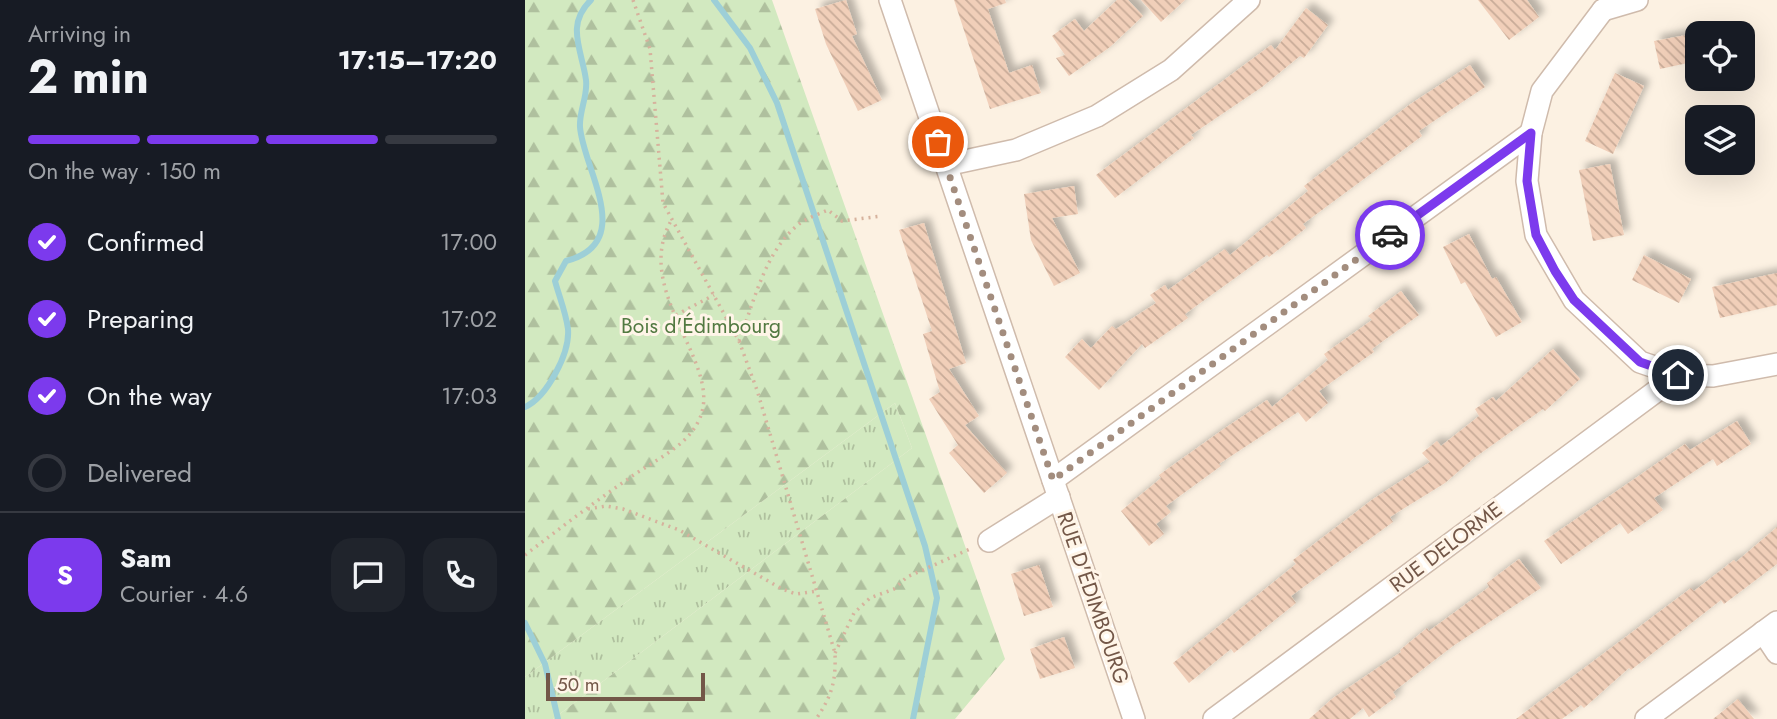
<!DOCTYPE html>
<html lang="en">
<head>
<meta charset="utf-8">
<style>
	:root { --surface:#171b24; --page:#20242c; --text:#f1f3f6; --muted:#9ea1a6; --line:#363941; --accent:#7c3aed }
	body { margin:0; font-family:Jost,sans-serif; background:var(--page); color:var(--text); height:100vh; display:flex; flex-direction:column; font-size:26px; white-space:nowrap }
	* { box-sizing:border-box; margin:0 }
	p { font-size:23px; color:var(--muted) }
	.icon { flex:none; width:38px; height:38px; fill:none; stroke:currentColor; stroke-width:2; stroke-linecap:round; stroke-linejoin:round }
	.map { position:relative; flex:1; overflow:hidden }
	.sheet { display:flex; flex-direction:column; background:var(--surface); width:525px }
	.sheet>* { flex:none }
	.tools { position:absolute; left:1160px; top:21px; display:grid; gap:14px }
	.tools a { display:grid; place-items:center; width:70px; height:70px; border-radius:14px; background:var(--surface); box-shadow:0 7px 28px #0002; font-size:35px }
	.scale { position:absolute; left:21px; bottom:18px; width:159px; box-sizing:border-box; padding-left:7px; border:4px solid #735748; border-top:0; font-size:19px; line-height:24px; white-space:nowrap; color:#735748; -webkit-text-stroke:5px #fff5e8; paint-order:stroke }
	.pin { position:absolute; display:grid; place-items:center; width:60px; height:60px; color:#fff; margin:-30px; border:4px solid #fff; border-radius:50%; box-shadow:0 2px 7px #0007 }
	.courier { position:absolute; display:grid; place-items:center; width:70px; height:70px; margin:-35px; border:5px solid #7c3aed; border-radius:50%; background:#fff; color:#222; box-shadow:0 2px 9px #0007 }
	.overview em { font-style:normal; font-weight:700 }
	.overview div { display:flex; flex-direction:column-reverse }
	.overview { display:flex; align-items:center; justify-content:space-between; height:119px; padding:0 28px }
	h1 { font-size:46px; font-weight:700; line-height:52px }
	.bar { display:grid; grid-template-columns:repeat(4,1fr); gap:10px 7px; align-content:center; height:84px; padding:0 28px }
	.bar i { height:9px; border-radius:5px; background:var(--line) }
	.bar .on { background:var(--accent) }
	.bar p { grid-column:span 4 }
	.line { display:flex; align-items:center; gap:18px; padding:0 28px; border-top:2px solid var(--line) }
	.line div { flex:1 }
	.round { display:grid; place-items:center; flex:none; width:74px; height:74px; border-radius:21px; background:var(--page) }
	ol { padding:0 28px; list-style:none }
	li { display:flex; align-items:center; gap:21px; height:77px }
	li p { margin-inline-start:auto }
	li .icon { padding:7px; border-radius:50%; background:var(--accent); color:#fff; stroke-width:4 }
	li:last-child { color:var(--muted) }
	li i { width:38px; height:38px; border:4px solid var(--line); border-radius:50% }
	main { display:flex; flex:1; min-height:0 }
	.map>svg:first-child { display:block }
	.grass { fill:url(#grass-tufts) }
	.forest { fill:url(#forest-firs) }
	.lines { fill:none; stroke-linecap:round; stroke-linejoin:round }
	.stream { stroke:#9dcfd7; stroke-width:6 }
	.building { fill:url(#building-back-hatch); filter:url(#shadow) }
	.minor-casing { stroke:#cfbbac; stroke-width:24 }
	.path { stroke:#d6b29d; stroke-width:3.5; stroke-dasharray:2 5; stroke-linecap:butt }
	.minor { stroke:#fff; stroke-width:21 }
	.done { stroke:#a38d7e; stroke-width:7; stroke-dasharray:0 12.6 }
	.route { stroke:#7c3aed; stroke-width:9 }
	.labels { text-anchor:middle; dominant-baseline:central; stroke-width:6; stroke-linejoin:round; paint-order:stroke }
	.park-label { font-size:21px; fill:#527941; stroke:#fff5e8 }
	.street-label { font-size:21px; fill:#735748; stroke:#fff5e8 }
</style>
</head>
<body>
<main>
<section class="sheet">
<div class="overview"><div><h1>2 min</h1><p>Arriving in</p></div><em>17:15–17:20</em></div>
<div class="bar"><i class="on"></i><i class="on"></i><i class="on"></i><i></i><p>On the way · 150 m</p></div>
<ol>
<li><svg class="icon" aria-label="check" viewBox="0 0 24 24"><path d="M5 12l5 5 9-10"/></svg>Confirmed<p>17:00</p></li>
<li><svg class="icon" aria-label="check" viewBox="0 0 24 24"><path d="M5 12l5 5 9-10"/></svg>Preparing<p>17:02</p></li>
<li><svg class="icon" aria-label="check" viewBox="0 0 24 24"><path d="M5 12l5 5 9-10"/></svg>On the way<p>17:03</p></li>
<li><i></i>Delivered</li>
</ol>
<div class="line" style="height:126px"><b class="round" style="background:var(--accent);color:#fff">S</b><div><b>Sam</b><p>Courier · 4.6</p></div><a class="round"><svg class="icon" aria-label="chat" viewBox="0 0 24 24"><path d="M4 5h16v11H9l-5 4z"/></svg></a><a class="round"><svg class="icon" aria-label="phone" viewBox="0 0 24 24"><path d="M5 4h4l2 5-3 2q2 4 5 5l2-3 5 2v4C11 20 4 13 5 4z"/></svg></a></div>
</section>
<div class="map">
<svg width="1252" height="719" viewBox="0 0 1252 719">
	<defs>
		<pattern id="grass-tufts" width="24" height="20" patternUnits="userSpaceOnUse" patternTransform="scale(1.75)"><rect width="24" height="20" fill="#d2e9c0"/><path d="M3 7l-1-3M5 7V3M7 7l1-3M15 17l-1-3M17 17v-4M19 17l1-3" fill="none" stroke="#afc09e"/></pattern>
		<pattern id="forest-firs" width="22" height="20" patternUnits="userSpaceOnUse" patternTransform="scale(1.75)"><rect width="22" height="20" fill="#d2e9c0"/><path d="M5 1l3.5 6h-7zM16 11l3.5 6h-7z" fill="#afc09e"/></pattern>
		<pattern id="building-back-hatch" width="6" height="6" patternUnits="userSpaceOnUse" patternTransform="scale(1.75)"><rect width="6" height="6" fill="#f1cfb9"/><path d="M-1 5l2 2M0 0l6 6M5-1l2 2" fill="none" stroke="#c8ab98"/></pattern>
		<filter id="shadow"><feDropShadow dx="6" dy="-6" stdDeviation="3.5" flood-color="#0004"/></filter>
	</defs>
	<rect width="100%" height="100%" fill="#fcf1e2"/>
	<path class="grass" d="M370,403L387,448L28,719H0V677Z"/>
	<path class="forest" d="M0,0H247L480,659L430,719H28L387,448L370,403L0,677Z"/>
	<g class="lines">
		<g class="stream">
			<path d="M189,0L225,48L252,103L400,546L412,598L388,719"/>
			<path d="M0,407C22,397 45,353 43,329C41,313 34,296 30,281L41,261C112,243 58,169 55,127C54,111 63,96 61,80C57,50 40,25 66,0"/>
			<path d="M0,623L20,664L33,719"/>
		</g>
	</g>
	<g class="building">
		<path d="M321,0L332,34L327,36L357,100L333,111L301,44L290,9Z"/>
		<path d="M429,0H480L481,3L463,9L484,73L507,65L516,93L465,109Z"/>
		<path d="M592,0H603L618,16L585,47L544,76L531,58L540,55L527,36L550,19L559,31Z"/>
		<path d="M616,0H660L636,22Z"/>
		<path d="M953,0H1002L1014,17L984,40Z"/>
		<path d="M781,8L803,25L779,58L775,56L737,87L666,135L669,138L590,198L571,175L746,45L750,50Z"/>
		<path d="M1172,33V61L1135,69L1129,41Z"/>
		<path d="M945,65L960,87L894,131L897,136L778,224L781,228L744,257L742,255L660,314L663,318L620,348L617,344L574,390L540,357L557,339L566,348L587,326L591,329L631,303L625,295L640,285L643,290L700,249L705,255L783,191L779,186L884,105Z"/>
		<path d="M1090,73L1119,86L1088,154L1060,141Z"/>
		<path d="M1085,164L1099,235L1068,241L1054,170Z"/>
		<path d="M549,186L553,214L527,218L555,273L529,286L506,240L499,194Z"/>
		<path d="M399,223L441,363L424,369L454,416L440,425L482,473L459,493L424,453L433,445L404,399L415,392L398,334L407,331L374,230Z"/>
		<path d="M944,234L967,279L971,277L997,322L971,337L940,282L936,284L918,247Z"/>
		<path d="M1119,255L1166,279L1154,303L1107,280Z"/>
		<path d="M1252,273V305L1195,318L1187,287Z"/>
		<path d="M876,291L894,315L847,349L849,352L794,391L803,403L781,422L773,412L694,464L696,466L641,506L646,512L631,524L639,534L624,546L596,511L636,478L634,475L700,428L742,400L747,407L803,360L799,354L847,320L843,316Z"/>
		<path d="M1028,349L1055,379L1020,411L1018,409L949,458L920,483L865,517L868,522L766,596L771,603L709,653L706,649L664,683L648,663L771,564L768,560L848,499L905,462L897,453L912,441L916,446L954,416L950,409L968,397L971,401Z"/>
		<path d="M1212,421L1226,444L1192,466L1188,459L1129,498L1138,510L1103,534L1095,523L1036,564L1019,541L1160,444L1165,450Z"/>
		<path d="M1252,527V564L1199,604L1196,600L1106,670L1104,668L1059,708L1056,705L1037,719H991L1166,588L1169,591L1209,560L1211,562Z"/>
		<path d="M994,559L1016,588L928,646L868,692L871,697L844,717L838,708L825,719H784L808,698L876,652L875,650L902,628L904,631L964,587L962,583Z"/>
		<path d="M514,565L528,607L499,616L486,574Z"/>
		<path d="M539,637L550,668L515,679L505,649Z"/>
		<path d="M1213,699L1229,719H1188Z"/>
	</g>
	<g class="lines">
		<defs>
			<g id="minor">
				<path d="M365,0L609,719"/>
				<path d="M1078,10L1017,91L1006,133L1002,181L1011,235L1049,300L1115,362L1153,375L1188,376L1252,364"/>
				<path d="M1078,10L1112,0"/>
				<path d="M421,165L491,150L572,116L646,70L724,0"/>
				<path d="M528,480L1006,133"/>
				<path d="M464,541L534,497"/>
				<path d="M1238,632L1252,653"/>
				<path d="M689,719L1153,375"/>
				<path d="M1121,719L1252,622"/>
			</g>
		</defs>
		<use href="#minor" class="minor-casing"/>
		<g class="path">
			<path d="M108,0L125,49L138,203L214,341L232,390L310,653C311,681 307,696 291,719"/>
			<path d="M151,315L189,295"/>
			<path d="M214,341C229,303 239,252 274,224C282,218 294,214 303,210L317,221L357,216"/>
			<path d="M63,509L81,506L98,509L154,530L257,589L271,594L292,591"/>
			<path d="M0,555C34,529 68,503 103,479C126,462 160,448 173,422C203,366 104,293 147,219"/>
			<path d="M310,653L329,613L345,598L369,589L382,577L445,549"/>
		</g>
		<use href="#minor" class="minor"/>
	</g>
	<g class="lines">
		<path class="done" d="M413,142L528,480L865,235"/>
		<path class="route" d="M865,235L1006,133L1002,181L1011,235L1030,271L1049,300L1115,362L1153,375"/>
	</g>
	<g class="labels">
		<g class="park-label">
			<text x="176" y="326">Bois d'Édimbourg</text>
		</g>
		<g class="street-label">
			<text transform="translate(921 547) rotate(-37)">RUE DELORME</text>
			<text transform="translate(568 598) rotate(71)">RUE D'ÉDIMBOURG</text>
		</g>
	</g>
</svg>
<div class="tools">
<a><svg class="icon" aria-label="locate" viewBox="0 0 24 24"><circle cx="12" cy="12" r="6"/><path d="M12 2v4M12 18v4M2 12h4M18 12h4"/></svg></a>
<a><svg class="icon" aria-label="layers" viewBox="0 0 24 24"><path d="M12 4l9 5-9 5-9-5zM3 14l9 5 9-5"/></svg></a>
</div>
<div class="scale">50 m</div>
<div class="pin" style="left:413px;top:142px;background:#ea580c"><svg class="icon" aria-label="bag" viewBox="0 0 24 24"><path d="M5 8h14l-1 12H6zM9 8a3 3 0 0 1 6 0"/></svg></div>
<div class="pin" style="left:1153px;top:375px;background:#1f2937"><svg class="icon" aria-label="home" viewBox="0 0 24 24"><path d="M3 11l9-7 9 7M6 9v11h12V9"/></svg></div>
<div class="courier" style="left:865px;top:235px"><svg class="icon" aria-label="car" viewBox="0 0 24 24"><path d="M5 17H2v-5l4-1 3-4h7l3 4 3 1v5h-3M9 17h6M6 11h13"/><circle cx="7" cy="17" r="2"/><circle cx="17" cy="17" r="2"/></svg></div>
</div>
</main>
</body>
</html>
